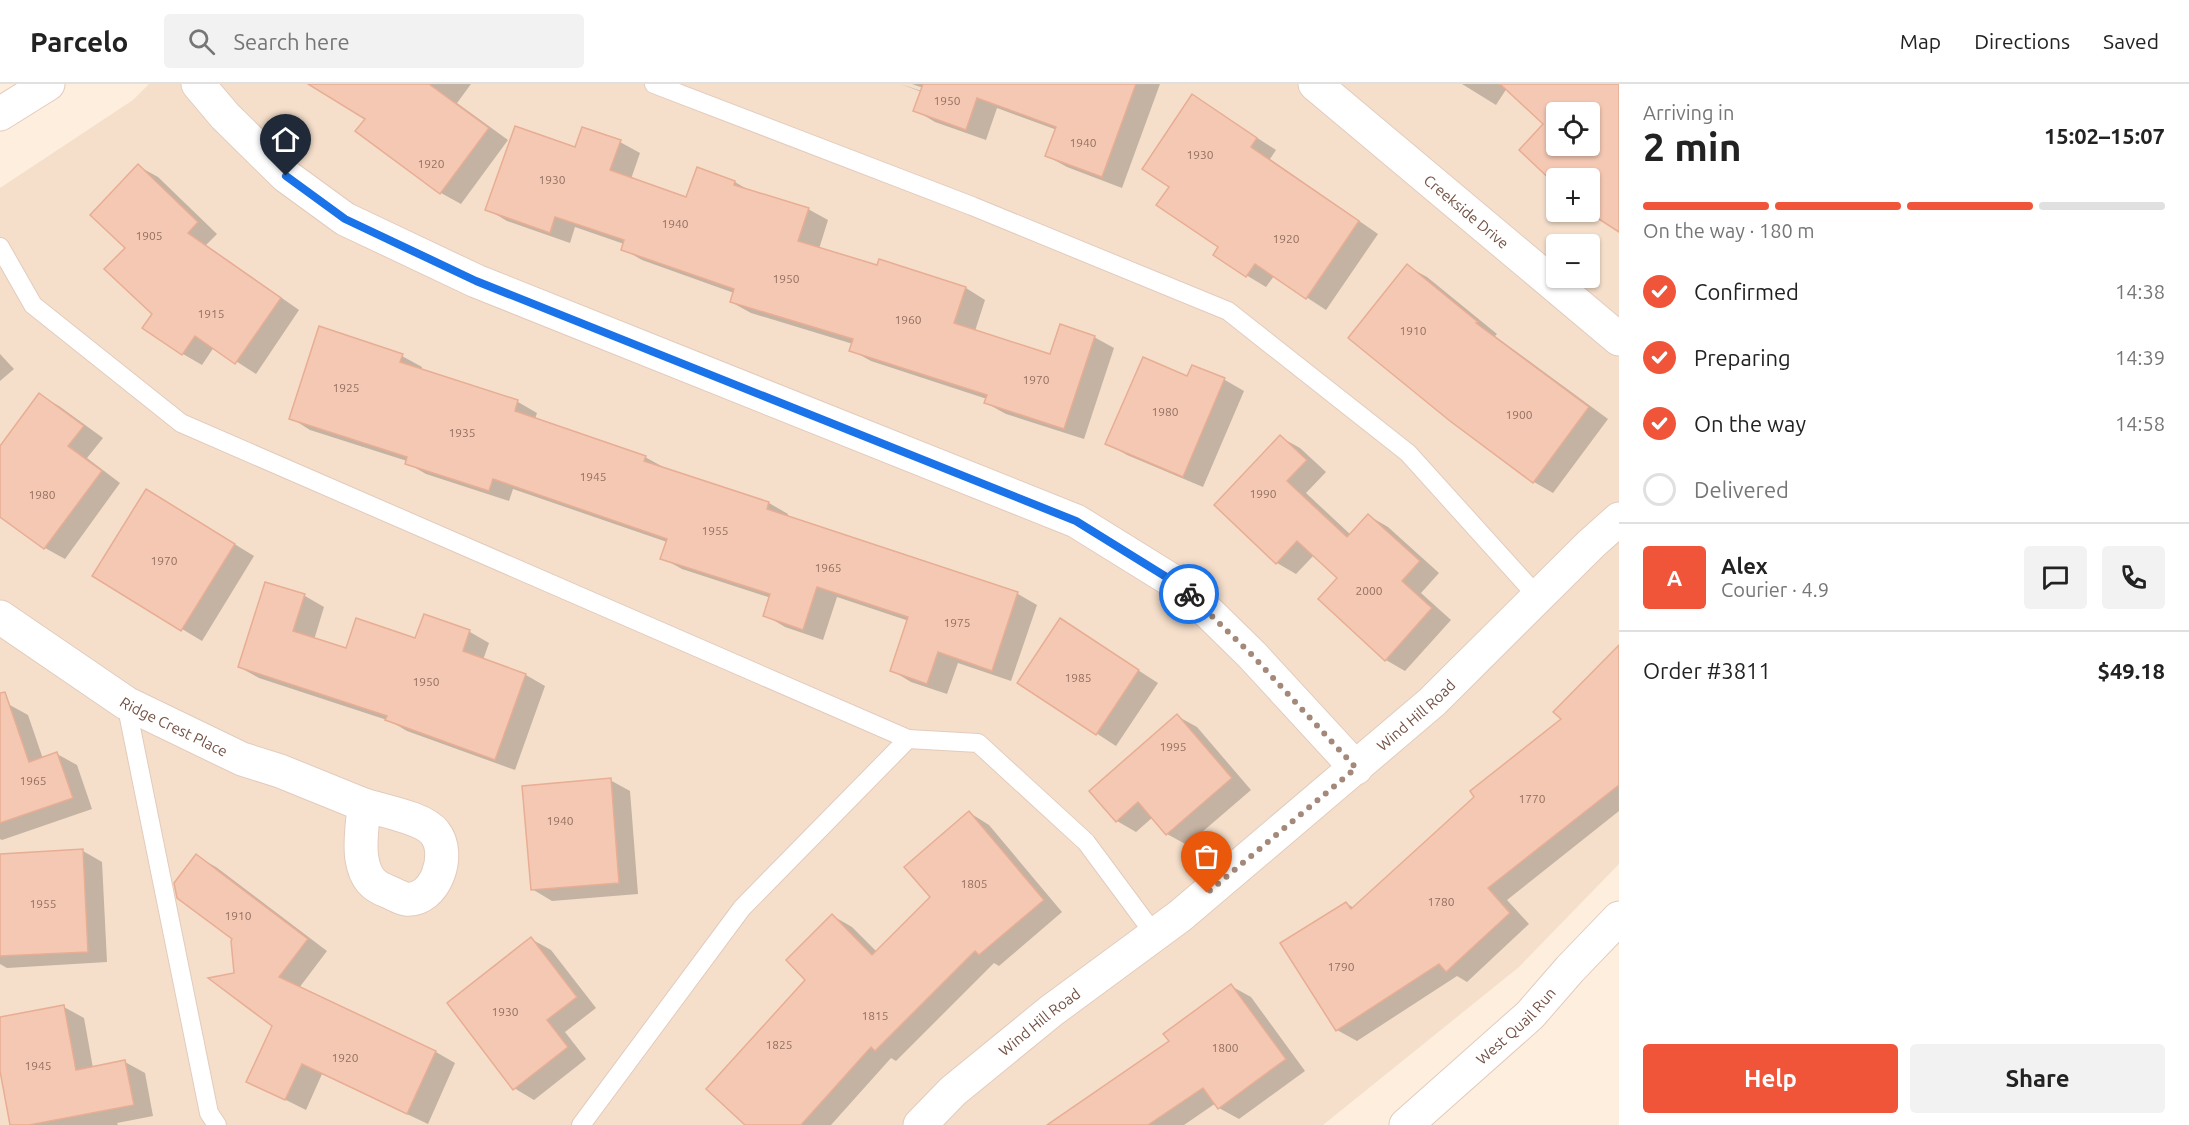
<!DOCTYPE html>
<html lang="en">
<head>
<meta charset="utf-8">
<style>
	:root { --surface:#fff; --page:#f2f2f2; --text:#222; --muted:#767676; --line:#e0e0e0; --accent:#f0553a }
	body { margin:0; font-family:Ubuntu,sans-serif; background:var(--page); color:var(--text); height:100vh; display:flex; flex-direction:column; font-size:22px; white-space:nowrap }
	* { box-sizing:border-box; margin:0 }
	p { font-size:20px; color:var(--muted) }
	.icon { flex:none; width:33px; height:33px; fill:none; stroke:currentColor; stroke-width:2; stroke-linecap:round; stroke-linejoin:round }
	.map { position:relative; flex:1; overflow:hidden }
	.details { display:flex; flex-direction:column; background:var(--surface); width:570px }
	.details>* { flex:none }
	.tools { position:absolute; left:1546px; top:18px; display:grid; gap:12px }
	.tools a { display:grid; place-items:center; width:54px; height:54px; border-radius:6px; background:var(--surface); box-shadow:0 2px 4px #0004; font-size:30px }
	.pin { position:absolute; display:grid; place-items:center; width:51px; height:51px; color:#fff; margin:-62px -26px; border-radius:50% 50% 50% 0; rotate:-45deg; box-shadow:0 0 6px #0007 }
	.pin .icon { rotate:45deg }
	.courier { position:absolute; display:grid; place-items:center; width:60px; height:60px; margin:-30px; border:4px solid #1a73e8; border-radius:50%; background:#fff; color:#222; box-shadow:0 2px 8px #0007 }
	.head em { font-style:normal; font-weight:600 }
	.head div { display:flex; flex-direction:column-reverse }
	.head { display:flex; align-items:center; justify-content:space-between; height:102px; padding:0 24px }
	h1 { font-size:39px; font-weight:600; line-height:45px }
	.bar { display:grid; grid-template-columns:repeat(4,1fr); gap:9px 6px; align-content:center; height:72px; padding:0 24px }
	.bar i { height:8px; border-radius:4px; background:var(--line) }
	.bar .on { background:var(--accent) }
	.bar p { grid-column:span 4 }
	.line { display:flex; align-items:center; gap:15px; padding:0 24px; border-top:2px solid var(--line) }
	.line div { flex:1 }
	.round { display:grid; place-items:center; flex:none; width:63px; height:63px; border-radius:6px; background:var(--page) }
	ol { padding:0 24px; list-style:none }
	li { display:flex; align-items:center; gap:18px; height:66px }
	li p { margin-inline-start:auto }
	li .icon { padding:6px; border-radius:50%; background:var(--accent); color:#fff; stroke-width:4 }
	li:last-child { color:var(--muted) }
	li i { width:33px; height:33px; border:3px solid var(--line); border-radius:50% }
	.cta { display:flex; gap:12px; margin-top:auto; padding:12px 24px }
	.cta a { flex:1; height:69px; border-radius:6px; background:var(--accent); color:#fff; font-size:24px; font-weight:600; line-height:69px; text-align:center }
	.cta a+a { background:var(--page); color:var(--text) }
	header { display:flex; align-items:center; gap:36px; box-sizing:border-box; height:84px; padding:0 30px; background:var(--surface); border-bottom:2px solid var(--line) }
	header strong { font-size:28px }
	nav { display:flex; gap:33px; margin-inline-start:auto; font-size:21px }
	.search { width:420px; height:54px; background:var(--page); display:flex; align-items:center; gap:15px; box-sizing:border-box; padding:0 21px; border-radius:6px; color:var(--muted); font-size:22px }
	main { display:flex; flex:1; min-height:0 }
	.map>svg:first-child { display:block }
	.residential { fill:#f5dfcb; fill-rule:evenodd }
	.shadow { fill:#0003; fill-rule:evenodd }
	.building { fill:#f4c8b3; stroke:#e8ad93; stroke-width:1.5; fill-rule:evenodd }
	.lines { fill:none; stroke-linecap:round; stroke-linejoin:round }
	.service-casing { stroke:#e3cbbc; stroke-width:20 }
	.minor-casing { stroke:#e3cbbc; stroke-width:35 }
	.tertiary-casing { stroke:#e3cbbc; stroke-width:35 }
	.service { stroke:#fff; stroke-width:18 }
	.minor { stroke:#fff; stroke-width:33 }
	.tertiary { stroke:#fff; stroke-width:33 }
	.done { stroke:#a4897a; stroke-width:6; stroke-dasharray:0 10.8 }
	.route { stroke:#1a73e8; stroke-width:8 }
	.labels { text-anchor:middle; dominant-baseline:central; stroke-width:4.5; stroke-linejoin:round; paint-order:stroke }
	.number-label { font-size:12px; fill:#947060 }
	.street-label { font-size:15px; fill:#745245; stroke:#fff3e4 }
</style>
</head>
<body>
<header>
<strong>Parcelo</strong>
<div class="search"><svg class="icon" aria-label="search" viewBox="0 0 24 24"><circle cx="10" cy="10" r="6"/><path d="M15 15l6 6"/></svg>Search here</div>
<nav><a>Map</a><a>Directions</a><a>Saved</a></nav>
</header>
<main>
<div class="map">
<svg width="1619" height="1041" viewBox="0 0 1619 1041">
	<rect width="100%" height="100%" fill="#fdeedd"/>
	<path class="residential" d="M149,0H1619V780L1519,883L1323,1041H0V104L133,16ZM1557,28H1590V62H1557ZM1557,94H1590V128H1557ZM1557,160H1590V194H1557Z"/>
	<g class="shadow">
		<path d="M311,0H471L457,19L508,56L461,120L441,109L357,47L367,34Z"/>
		<path d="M900,0L928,9L929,6L912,0H1160L1122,104L1067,83L1047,72L1057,46L997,24L986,56L935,38L915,26L922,8Z"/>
		<path d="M1462,0H1619V146L1590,127V94H1557V99L1545,40L1507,4L1496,21ZM1557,28H1590V62H1557Z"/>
		<path d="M1193,12L1276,66L1270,75L1378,150L1326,226L1274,192L1266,203L1246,191L1171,102Z"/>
		<path d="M620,58L640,69L631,95L687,115L698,85L735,98L753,109L808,125L828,136L819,165L878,183L966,204L985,216L975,247L1051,272L1094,253L1114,264L1084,355L1006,330L986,319L987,315L871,277L851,266L853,260L751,229L731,218L734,209L642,176L623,165L624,160L575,143L570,159L507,137L487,125L576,65Z"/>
		<path d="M138,82L158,93L217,150L206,161L299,226L256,290L214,263L202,281L183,270L154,230Z"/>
		<path d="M1407,182L1427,193L1497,250L1495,252L1608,335L1553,409L1534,398Z"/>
		<path d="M0,270L14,285L0,297Z"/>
		<path d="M402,272L422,283L421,286L518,318L537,329L535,335L645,373L665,384L769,419L788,430L787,434L1018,510L1037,521L1011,597L958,579L947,610L911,598L891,586L909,537L837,513L823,556L785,543L765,531L771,514L682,485L662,474L667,458L513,405L509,417L426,390L407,379V377L310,346L291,334Z"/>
		<path d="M1193,283L1225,296L1244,307L1203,403L1127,371L1107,359L1188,294Z"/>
		<path d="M39,311L59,322L103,354L87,374L120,399L65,475L45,464L0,431V364Z"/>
		<path d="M1280,353L1300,364L1326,388L1306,409L1351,451L1369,432L1388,443L1439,489L1421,509L1451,536L1405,587L1386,576L1339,494L1314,471L1296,490L1277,479Z"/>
		<path d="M166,418L254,472L202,557L94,492Z"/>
		<path d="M266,499L305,512L324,523L314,556L347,566L416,555L425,532L470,548L489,559L483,576L526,591L545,602L515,686L407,647L390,637L259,594L239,583Z"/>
		<path d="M1060,536L1158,599L1116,662L1019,599Z"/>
		<path d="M1619,569V727L1507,816L1529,840L1467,898L1457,892L1357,957L1337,946L1346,819L1354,824L1563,635Z"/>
		<path d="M8,620L28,631L43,675L57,670L77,681L92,725L2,756L0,755V623Z"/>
		<path d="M1177,632L1197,643L1251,706L1187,761L1167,750L1153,733L1136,748L1117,737Z"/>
		<path d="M610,696L630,707L638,810L552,817L532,805Z"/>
		<path d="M970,729L989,741L1062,828L999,882L994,879L896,977L891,974L831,1041H747L833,832L852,843L877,868L932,814Z"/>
		<path d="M83,767L102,778L107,878L7,884L0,880V771Z"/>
		<path d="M196,772L216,783L327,867L299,904L436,968L455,979L428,1040L322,990L306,1026L248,997L274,942L236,890L234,855Z"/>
		<path d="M531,855L551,866L596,924L565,948L586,975L534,1016L514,1004Z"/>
		<path d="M1231,902L1251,913L1305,987L1239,1035L1219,1024L1216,1019L1184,1041H1062L1171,957Z"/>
		<path d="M64,923L84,934L93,984L125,978L145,989L153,1032L117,1039L118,1041H12L0,979V935Z"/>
	</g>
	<g class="building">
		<path d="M308,0H429L489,44L440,110L355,47L365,35Z"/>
		<path d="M923,0H1136L1102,93L1045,72L1056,43L977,14L966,46L913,27Z"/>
		<path d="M1500,0H1619V148L1588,128H1590V94H1557V102L1519,66L1543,40ZM1557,28H1590V62H1557Z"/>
		<path d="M1192,10L1257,54L1251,63L1359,137L1306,215L1255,180L1246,193L1213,171L1218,163L1156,121L1169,103L1142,85Z"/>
		<path d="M515,42L575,63L582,43L621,56L610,86L686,113L697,83L735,97L734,101L809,124L798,157L877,181L879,175L966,203L954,239L1050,270L1060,240L1095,252L1064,345L984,319L987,311L849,267L853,255L730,218L734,205L621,166L624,156L555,133L550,149L485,126Z"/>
		<path d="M138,80L198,138L188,149L281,214L235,280L195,252L182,271L142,244L152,230L104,185L125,164L90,131Z"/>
		<path d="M1407,180L1478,238L1476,239L1589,323L1533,399L1450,337L1348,254Z"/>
		<path d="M319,242L403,270L400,278L518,316L515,327L646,372L644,377L769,418L767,425L1018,508L992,587L938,568L927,600L890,587L908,533L817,503L803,546L763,532L770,510L660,475L667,455L493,395L489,407L405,380L407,373L289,335Z"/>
		<path d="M1143,273L1187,292L1192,281L1225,294L1183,393L1105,360Z"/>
		<path d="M39,309L84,342L68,362L102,387L44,465L0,433V362Z"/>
		<path d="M1280,351L1307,376L1287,397L1347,453L1368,430L1420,477L1402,497L1432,524L1385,577L1318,515L1337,494L1297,457L1276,480L1214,421Z"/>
		<path d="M146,405L235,460L181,547L92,492Z"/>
		<path d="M265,498L305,510L293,547L346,564L356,534L415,554L424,530L470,546L463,567L526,590L495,676L385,636L387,632L238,583Z"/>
		<path d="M1060,534L1139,586L1096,651L1017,599Z"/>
		<path d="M1619,561V701L1488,804L1510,829L1446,888L1439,880L1336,947L1280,859L1346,818L1351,825L1474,713L1470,707L1561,635L1553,628Z"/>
		<path d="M5,608L29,678L57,668L73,714L0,739V609Z"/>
		<path d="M1177,630L1232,694L1166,751L1138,718L1116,738L1089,707Z"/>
		<path d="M611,694L619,799L531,806L522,702Z"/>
		<path d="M969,727L1044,816L979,871L975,867L875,967L871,963L801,1041H745L706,1005L805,896L786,876L832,830L872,871L930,813L904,783Z"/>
		<path d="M83,765L88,868L0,872V770Z"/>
		<path d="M196,770L308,855L279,893L436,967L407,1030L302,980L285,1016L246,998L272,942L208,894L234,889L231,857L232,855L177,814L174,799Z"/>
		<path d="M531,853L577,913L547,936L568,963L513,1006L447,919Z"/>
		<path d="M1231,900L1286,975L1218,1025L1203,1004L1148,1041H1047L1169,957L1163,950Z"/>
		<path d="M64,921L76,986L125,976L134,1021L29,1041H10L0,987V933Z"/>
	</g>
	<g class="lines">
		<defs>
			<g id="service">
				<path d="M654,0L972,122L1228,227L1408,369L1538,513"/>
				<path d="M0,163L33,221L181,339L908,655"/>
				<path d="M126,619L209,1029L217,1041"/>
				<path d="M581,1041L742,824L908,655L978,659L1086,758L1155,851"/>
			</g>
			<g id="minor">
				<path d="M198,0L225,32L286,92L345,135L476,197L1076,437L1176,499L1201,521L1252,571L1356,684"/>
				<path id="s1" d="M1315,0L1619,255"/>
				<path id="s2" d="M0,533L126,619L242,675L280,687L364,721"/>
				<path d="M364,721C383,727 424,734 435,749C452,771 435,818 406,815C400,814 394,810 389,808C372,802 365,793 362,775C359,759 363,737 364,721Z"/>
				<path id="s3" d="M920,1041L953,1007L1051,927L1180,832L1432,618L1591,460L1619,435"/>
				<path id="s4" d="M1406,1041L1530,931L1570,885L1619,834"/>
			</g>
			<path id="tertiary" d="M0,30L48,0"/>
		</defs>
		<use href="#service" class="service-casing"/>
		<use href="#minor" class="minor-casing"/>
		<use href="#tertiary" class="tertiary-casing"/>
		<use href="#service" class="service"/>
		<use href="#minor" class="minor"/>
		<use href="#tertiary" class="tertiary"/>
	</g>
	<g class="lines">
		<path class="done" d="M1189,510L1252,571L1356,684L1207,809"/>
		<path class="route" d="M286,92L345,135L476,197L1076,437L1176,499L1189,510"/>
	</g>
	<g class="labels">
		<g class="number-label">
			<text x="947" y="16">1950</text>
			<text x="1083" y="58">1940</text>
			<text x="1200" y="70">1930</text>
			<text x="431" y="79">1920</text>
			<text x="552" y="95">1930</text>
			<text x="675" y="139">1940</text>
			<text x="149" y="151">1905</text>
			<text x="1286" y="154">1920</text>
			<text x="786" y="194">1950</text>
			<text x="211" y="229">1915</text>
			<text x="908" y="235">1960</text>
			<text x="1413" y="246">1910</text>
			<text x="1036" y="295">1970</text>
			<text x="346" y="303">1925</text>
			<text x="1165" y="327">1980</text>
			<text x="1519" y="330">1900</text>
			<text x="462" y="348">1935</text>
			<text x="593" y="392">1945</text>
			<text x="1263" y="409">1990</text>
			<text x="42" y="410">1980</text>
			<text x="715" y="446">1955</text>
			<text x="164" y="476">1970</text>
			<text x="828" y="483">1965</text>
			<text x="1369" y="506">2000</text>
			<text x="957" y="538">1975</text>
			<text x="1078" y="593">1985</text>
			<text x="426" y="597">1950</text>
			<text x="1173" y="662">1995</text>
			<text x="33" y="696">1965</text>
			<text x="1532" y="714">1770</text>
			<text x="560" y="736">1940</text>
			<text x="974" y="799">1805</text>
			<text x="1441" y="817">1780</text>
			<text x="43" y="819">1955</text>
			<text x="238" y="831">1910</text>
			<text x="1341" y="882">1790</text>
			<text x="505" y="927">1930</text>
			<text x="875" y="931">1815</text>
			<text x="779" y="960">1825</text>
			<text x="1225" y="963">1800</text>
			<text x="345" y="973">1920</text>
			<text x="38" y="981">1945</text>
		</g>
		<g class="street-label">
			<text stroke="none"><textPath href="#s1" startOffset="198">Creekside Drive</textPath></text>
			<text stroke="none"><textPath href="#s3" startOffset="644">Wind Hill Road</textPath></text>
			<text stroke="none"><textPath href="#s2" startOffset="206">Ridge Crest Place</textPath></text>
			<text stroke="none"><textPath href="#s3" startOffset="158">Wind Hill Road</textPath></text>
			<text stroke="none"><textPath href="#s4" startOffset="148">West Quail Run</textPath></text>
		</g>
	</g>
</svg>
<div class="tools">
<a><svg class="icon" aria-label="locate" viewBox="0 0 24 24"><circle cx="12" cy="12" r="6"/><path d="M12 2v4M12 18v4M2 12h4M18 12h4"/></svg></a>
<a>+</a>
<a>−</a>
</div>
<div class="pin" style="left:1207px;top:809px;background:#ea580c"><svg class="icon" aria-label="bag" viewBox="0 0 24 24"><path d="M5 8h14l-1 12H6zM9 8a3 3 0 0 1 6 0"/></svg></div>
<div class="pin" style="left:286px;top:92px;background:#1f2937"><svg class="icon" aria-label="home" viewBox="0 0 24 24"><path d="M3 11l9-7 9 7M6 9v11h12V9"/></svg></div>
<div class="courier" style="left:1189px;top:510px"><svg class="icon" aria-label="bike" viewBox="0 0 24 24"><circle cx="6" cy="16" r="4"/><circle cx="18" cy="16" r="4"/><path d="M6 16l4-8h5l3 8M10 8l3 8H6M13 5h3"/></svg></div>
</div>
<section class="details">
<div class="head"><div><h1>2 min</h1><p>Arriving in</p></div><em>15:02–15:07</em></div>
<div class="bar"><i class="on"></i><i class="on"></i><i class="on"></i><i></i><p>On the way · 180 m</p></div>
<ol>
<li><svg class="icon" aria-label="check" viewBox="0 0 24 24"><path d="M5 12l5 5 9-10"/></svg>Confirmed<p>14:38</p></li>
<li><svg class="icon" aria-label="check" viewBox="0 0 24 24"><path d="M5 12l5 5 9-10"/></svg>Preparing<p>14:39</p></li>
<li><svg class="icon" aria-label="check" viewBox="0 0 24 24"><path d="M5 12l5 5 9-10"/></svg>On the way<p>14:58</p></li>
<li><i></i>Delivered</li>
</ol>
<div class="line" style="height:108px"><b class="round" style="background:var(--accent);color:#fff">A</b><div><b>Alex</b><p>Courier · 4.9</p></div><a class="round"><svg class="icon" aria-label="chat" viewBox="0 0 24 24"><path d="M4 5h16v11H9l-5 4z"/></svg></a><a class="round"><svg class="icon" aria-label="phone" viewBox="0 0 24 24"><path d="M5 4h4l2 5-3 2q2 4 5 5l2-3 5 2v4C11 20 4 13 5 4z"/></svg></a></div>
<div class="line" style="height:78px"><div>Order #3811</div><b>$49.18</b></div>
<div class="cta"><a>Help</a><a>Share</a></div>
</section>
</main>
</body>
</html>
